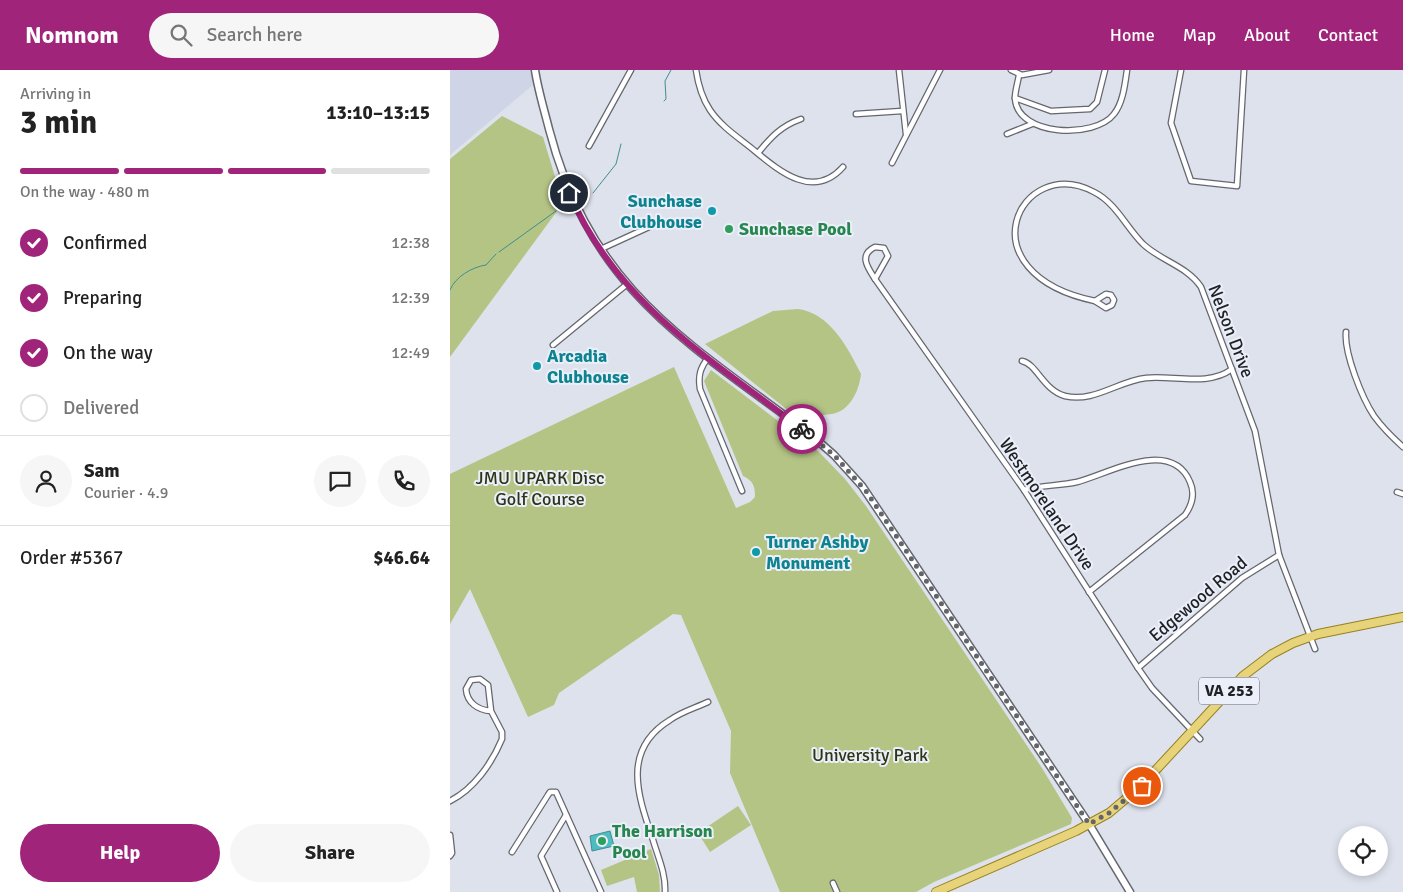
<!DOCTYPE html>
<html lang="en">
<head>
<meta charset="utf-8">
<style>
	:root { --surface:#fff; --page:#f6f6f6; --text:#222; --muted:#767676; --line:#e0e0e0; --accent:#9f247a }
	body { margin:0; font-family:Signika,sans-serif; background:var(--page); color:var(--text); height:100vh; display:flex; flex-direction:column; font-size:19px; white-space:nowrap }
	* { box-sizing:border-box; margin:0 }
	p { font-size:16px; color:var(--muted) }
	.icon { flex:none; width:28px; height:28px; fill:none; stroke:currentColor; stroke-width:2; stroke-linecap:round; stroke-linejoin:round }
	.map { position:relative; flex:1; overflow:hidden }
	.side { display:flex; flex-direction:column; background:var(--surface); width:450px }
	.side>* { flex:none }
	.buttons { position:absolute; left:888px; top:756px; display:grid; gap:10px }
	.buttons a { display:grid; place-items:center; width:50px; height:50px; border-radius:50%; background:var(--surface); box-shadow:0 2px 8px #0003; font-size:25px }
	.pin { position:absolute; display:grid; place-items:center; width:42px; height:42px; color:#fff; margin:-21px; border:2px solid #fff; border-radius:50%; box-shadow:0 1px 5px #0007 }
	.courier { position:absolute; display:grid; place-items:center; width:50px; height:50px; margin:-25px; border:4px solid #9f247a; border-radius:50%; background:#fff; color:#222; box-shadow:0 1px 6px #0007 }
	.head em { font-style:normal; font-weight:700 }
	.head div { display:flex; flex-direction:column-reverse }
	.head { display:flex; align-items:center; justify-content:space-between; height:85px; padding:0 20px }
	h1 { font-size:32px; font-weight:700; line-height:38px }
	.bar { display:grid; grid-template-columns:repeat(4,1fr); gap:8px 5px; align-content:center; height:60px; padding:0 20px }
	.bar i { height:6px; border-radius:4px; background:var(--line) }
	.bar .selected { background:var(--accent) }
	.bar p { grid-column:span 4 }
	.line { display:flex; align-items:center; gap:12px; padding:0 20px; border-top:1px solid var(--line) }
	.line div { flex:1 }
	.round { display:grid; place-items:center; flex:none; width:52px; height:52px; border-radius:26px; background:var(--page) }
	ol { padding:0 20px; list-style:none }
	li { display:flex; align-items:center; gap:15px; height:55px }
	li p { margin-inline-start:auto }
	li .icon { padding:5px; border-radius:50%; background:var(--accent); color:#fff; stroke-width:4 }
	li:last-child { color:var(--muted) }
	li i { width:28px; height:28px; border:2px solid var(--line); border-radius:50% }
	.button { display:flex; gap:10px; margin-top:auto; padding:10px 20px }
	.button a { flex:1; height:58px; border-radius:30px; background:var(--accent); color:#fff; font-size:20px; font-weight:700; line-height:58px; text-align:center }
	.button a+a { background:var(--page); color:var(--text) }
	header { display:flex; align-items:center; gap:30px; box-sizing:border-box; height:70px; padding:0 25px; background:var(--accent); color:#fff }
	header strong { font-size:24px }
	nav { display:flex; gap:28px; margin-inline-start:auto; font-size:18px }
	.search { width:350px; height:45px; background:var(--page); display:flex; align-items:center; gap:12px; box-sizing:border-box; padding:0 18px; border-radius:28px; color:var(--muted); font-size:19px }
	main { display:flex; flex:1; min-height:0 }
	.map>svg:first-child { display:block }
	.built { fill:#cfd5e6 }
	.green { fill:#b4c485 }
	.water { fill:#4dbdc0; stroke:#3f8e91 }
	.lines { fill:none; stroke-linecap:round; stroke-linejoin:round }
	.stream { stroke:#3f8e91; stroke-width:1 }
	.minor-casing { stroke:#64676f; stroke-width:7 }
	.secondary-casing { stroke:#64676f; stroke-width:9 }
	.primary-casing { stroke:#978121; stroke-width:10 }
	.minor { stroke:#fff; stroke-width:4.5 }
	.secondary { stroke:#fff; stroke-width:6 }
	.primary { stroke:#e7d379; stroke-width:8 }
	.done { stroke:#62656a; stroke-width:5; stroke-dasharray:0 9 }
	.route { stroke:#9f247a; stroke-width:6 }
	.culture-dot { fill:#0f9aa8; stroke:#ebeff9; stroke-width:2 }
	.leisure-dot { fill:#2e9e5b; stroke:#ebeff9; stroke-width:2 }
	.labels { text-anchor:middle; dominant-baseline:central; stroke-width:4; stroke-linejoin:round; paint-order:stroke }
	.shield { fill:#ebeff9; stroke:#5c5f64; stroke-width:1 }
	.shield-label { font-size:16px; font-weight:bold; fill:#1f2124 }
	.culture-label { font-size:18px; font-weight:bold; fill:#0d838f; stroke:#ebeff9; text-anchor:start }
	.leisure-label { font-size:18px; font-weight:bold; fill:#27864d; stroke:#ebeff9; text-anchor:start }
	.street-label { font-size:18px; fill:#1f2124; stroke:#ebeff9 }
	.park-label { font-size:18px; fill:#2e3515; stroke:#ebeff9 }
</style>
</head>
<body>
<header>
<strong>Nomnom</strong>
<div class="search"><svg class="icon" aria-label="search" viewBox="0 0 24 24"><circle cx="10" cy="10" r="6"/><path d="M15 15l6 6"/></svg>Search here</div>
<nav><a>Home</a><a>Map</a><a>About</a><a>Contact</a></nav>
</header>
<main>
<section class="side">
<div class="head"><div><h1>3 min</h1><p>Arriving in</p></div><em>13:10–13:15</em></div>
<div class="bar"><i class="selected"></i><i class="selected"></i><i class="selected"></i><i></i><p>On the way · 480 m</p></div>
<ol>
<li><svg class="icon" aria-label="check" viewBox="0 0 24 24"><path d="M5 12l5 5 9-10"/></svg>Confirmed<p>12:38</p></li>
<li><svg class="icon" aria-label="check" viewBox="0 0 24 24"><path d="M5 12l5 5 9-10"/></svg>Preparing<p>12:39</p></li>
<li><svg class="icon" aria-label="check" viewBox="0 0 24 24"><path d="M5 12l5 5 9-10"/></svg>On the way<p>12:49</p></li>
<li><i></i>Delivered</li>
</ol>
<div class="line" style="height:90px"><a class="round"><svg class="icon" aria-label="person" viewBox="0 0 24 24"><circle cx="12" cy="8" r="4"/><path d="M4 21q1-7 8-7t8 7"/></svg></a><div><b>Sam</b><p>Courier · 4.9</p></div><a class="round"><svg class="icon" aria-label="chat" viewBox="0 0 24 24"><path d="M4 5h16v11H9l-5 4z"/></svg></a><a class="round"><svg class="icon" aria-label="phone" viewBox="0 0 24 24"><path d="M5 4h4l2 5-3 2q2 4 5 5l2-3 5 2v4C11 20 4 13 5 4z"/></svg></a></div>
<div class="line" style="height:65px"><div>Order #5367</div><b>$46.64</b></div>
<div class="button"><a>Help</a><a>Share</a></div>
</section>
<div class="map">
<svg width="953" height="822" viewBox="0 0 953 822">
	<rect width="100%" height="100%" fill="#dee2ec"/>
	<path class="built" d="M0,0H83L84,14L0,85Z"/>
	<g class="green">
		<path d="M52,46L93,67L113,133L0,287V89Z"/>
		<path d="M348,239C380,243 398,278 411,304C409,321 400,341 382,344C369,346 362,344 350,350L255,274L323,241Z"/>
		<path d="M224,297L286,438L300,432L305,427C305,415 303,411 293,406L254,311L261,300L369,382L395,409L416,436L592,698L622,748L621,754L484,812L466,822H330L280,703L281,661L231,545L223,544L109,623L104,635L78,647L20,519L0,554V404Z"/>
		<path d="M288,736L301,755L260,782L248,763Z"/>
		<path d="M201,779L209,805L210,822H187L184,807L157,816L151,800Z"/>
	</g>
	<path class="water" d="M160,761L164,776L142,781L140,766Z"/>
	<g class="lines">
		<g class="stream">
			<path d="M214,31L216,29L215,11L221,0"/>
			<path d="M143,123L166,94L171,74"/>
			<path d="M49,182L106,141"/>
			<path d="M0,220C5,207 22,197 36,195L46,184"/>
		</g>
		<defs>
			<g id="minor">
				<path d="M246,0C248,14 252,28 260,40C270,55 286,66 300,77C326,98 362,132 393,97"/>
				<path d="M449,0L456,64"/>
				<path d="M561,0L572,5L599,0"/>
				<path d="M731,0L721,53L741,111L787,116L794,0"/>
				<path d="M569,5C568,12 565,21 565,28C567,67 645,69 664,44C673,33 675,14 677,0"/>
				<path d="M565,28L601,41L640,39L647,32L655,0"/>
				<path d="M406,44L452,41"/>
				<path d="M557,64L582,54"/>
				<path d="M139,76L181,0"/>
				<path d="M308,83C321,67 331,56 351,49"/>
				<path d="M442,93L490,0"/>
				<path d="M425,177L434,178L438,186L425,209C418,198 408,185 425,177Z"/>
				<path d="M151,179L199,157"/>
				<path d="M425,209L574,420L688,598L702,618L750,669"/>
				<path d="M656,224L661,225L664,230L662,235L656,238L645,231Z"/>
				<path d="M645,231C512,203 569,83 644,122C666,133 676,157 693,174C711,191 737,196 751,217L805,361L829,485L865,579"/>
				<path d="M896,262C894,283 912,328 924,346C932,357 943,368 953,377"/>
				<path d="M103,275L176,215"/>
				<path d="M258,288C250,298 248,306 250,319L292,421"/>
				<path d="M572,291C587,294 593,320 615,326C644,333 668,311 696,308C723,305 758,317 782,299"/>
				<path d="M574,420C591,415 609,416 627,412C658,404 721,367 740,412C745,423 742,435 735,445L639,522"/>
				<path d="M947,422L953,424"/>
				<path d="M688,598L792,508L829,485"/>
				<path d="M0,731C24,719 42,693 52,669V662L41,641L38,615L30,609L21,610L16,619C17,633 28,640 41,641"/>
				<path d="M0,765L2,783L0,786"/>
				<path d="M62,782L98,725L100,722H106L151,822"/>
				<path d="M383,813L387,822"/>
				<path d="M107,822L91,786L116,745"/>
				<path d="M215,822C216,804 208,787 203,770C188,726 171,680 220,650C231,642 245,638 258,632"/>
			</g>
			<path id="secondary" d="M85,0C88,20 94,39 99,59C141,220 236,271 360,364L384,385L412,416L639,754L680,822"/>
			<path id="primary" d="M486,822L626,761L659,743L691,716L793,606L822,584L843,573L868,564L953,547"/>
		</defs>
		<use href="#minor" class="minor-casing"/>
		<use href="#secondary" class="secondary-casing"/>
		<use href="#primary" class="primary-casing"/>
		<use href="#minor" class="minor"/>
		<use href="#secondary" class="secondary"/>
		<use href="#primary" class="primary"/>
	</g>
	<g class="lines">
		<path class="done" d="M352,359L384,385L416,421L639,754L659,743L692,716"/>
		<path class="route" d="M119,123C168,235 259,288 352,359"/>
	</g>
	<g class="culture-dot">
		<circle cx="262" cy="141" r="5"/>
		<circle cx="87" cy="296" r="5"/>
		<circle cx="306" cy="482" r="5"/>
	</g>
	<g class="leisure-dot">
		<circle cx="279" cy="159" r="5"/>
		<circle cx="152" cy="771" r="5"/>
	</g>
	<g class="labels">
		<rect class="shield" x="749" y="607.5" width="60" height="27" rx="4"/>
		<g class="shield-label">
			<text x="779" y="621">VA 253</text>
		</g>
		<g class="culture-label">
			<text x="252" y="131" text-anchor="end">Sunchase<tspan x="252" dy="21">Clubhouse</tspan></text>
			<text x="97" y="286">Arcadia<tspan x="97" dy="21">Clubhouse</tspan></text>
			<text x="316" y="472">Turner Ashby<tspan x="316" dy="21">Monument</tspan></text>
		</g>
		<g class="leisure-label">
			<text x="289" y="159">Sunchase Pool</text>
			<text x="162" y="761">The Harrison<tspan x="162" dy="21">Pool</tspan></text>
		</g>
		<g class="street-label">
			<text transform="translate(781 261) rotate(69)">Nelson Drive</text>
			<text transform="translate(597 434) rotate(56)">Westmoreland Drive</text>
			<text transform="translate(748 529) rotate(-40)">Edgewood Road</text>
		</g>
		<g class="park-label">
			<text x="90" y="408">JMU UPARK Disc<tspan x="90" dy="21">Golf Course</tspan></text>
			<text x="420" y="685">University Park</text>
		</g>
	</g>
</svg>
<div class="buttons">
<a><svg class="icon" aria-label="locate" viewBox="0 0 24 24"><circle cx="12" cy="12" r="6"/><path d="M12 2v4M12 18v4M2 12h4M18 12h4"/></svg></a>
</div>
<div class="pin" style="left:692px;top:716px;background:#ea580c"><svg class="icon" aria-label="bag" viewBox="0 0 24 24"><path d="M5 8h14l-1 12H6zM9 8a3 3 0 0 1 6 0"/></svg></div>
<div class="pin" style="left:119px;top:123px;background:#1f2937"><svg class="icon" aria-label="home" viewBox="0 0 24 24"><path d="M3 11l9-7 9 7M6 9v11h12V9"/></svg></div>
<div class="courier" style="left:352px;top:359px"><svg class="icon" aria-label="bike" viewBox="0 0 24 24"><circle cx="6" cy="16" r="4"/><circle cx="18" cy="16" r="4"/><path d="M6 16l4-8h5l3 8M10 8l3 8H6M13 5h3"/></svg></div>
</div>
</main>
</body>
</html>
